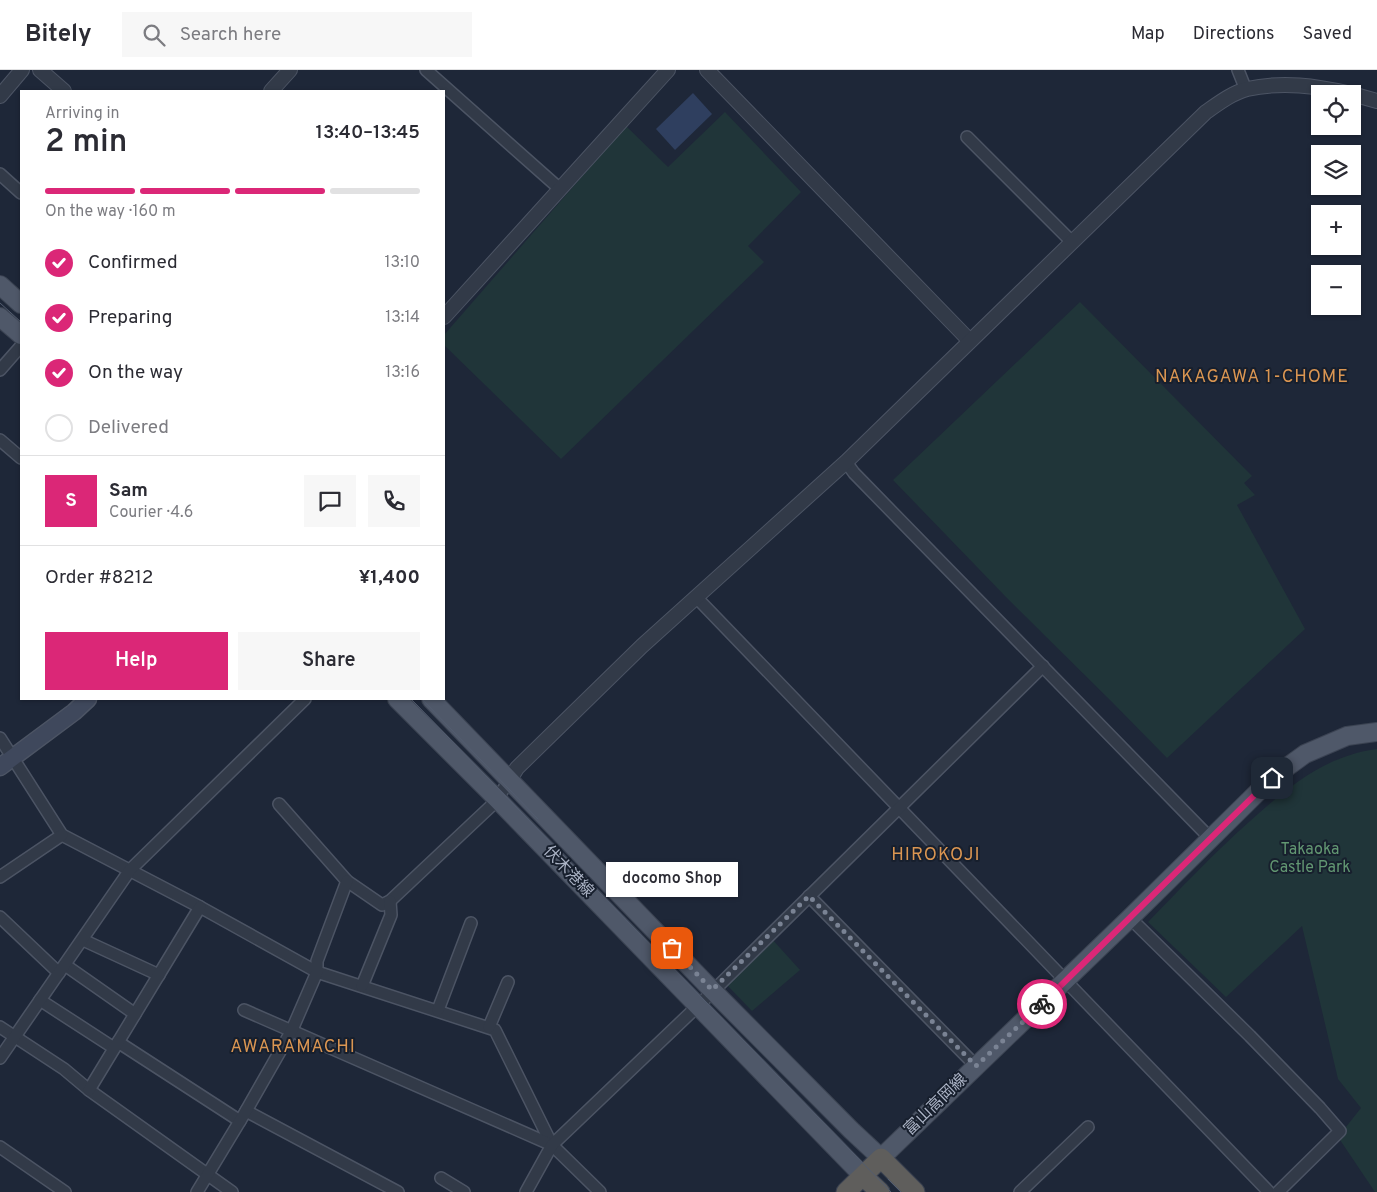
<!DOCTYPE html>
<html lang="en">
<head>
<meta charset="utf-8">
<style>
	:root { --surface:#fff; --page:#f7f7f7; --text:#2b2b33; --muted:#7c7c81; --line:#e1e1e2; --accent:#db2777 }
	body { margin:0; font-family:Overpass,"Noto Sans JP",sans-serif; background:var(--page); color:var(--text); height:100vh; display:flex; flex-direction:column; font-size:19px; white-space:nowrap }
	* { box-sizing:border-box; margin:0 }
	p { font-size:16px; color:var(--muted) }
	.icon { flex:none; width:28px; height:28px; fill:none; stroke:currentColor; stroke-width:2; stroke-linecap:round; stroke-linejoin:round }
	.map { position:relative; flex:1; overflow:hidden }
	.panel { position:absolute; left:20px; top:20px; width:425px; height:610px; display:flex; flex-direction:column; background:var(--surface); border-radius:0px; box-shadow:0 1px 4px #0004 }
	.panel>* { flex:none }
	.controls { position:absolute; left:1311px; top:15px; display:grid; gap:10px }
	.controls a { display:grid; place-items:center; width:50px; height:50px; border-radius:0px; background:var(--surface); box-shadow:0 1px 4px #0004; font-size:25px }
	.pin { position:absolute; display:grid; place-items:center; width:42px; height:42px; color:#fff; margin:-21px; border-radius:10px; box-shadow:0 2px 8px #0006 }
	.courier { position:absolute; display:grid; place-items:center; width:50px; height:50px; margin:-25px; border:4px solid #db2777; border-radius:50%; background:#fff; color:#222; box-shadow:0 1px 6px #0007 }
	.bubble { position:absolute; height:35px; border-radius:0px; background:var(--surface); box-shadow:0 1px 4px #0004; font-size:16px; font-weight:600; line-height:35px; text-align:center }
	.headline em { font-style:normal; font-weight:600 }
	.headline div { display:flex; flex-direction:column-reverse }
	.headline { display:flex; align-items:center; justify-content:space-between; height:85px; padding:0 25px }
	h1 { font-size:32px; font-weight:600; line-height:38px }
	.bar { display:grid; grid-template-columns:repeat(4,1fr); gap:8px 5px; align-content:center; height:60px; padding:0 25px }
	.bar i { height:6px; border-radius:4px; background:var(--line) }
	.bar .active { background:var(--accent) }
	.bar p { grid-column:span 4 }
	.line { display:flex; align-items:center; gap:12px; padding:0 25px; border-top:1px solid var(--line) }
	.line div { flex:1 }
	.round { display:grid; place-items:center; flex:none; width:52px; height:52px; border-radius:0px; background:var(--page) }
	ol { padding:0 25px; list-style:none }
	li { display:flex; align-items:center; gap:15px; height:55px }
	li p { margin-inline-start:auto }
	li .icon { padding:5px; border-radius:50%; background:var(--accent); color:#fff; stroke-width:4 }
	li:last-child { color:var(--muted) }
	li i { width:28px; height:28px; border:2px solid var(--line); border-radius:50% }
	.primary-button { display:flex; gap:10px; margin-top:auto; padding:10px 25px }
	.primary-button a { flex:1; height:58px; border-radius:0px; background:var(--accent); color:#fff; font-size:20px; font-weight:600; line-height:58px; text-align:center }
	.primary-button a+a { background:var(--page); color:var(--text) }
	header { display:flex; align-items:center; gap:30px; box-sizing:border-box; height:70px; padding:0 25px; background:var(--surface); border-bottom:1px solid var(--line) }
	header strong { font-size:24px }
	nav { display:flex; gap:28px; margin-inline-start:auto; font-size:18px }
	.search { width:350px; height:45px; background:var(--page); display:flex; align-items:center; gap:12px; box-sizing:border-box; padding:0 18px; border-radius:0px; color:var(--muted); font-size:19px }
	.map>svg:first-child { display:block }
	.green { fill:#203539 }
	.water { fill:#2f3f5f }
	.lines { fill:none; stroke-linecap:round; stroke-linejoin:round }
	.minor-casing { stroke:#4c5464; stroke-width:14 }
	.tertiary-casing { stroke:#4c5464; stroke-width:16 }
	.secondary-casing { stroke:#4c5464; stroke-width:19 }
	.primary-casing { stroke:#3b4352; stroke-width:20 }
	.trunk-casing { stroke:#394150; stroke-width:21 }
	.minor { stroke:#323a48; stroke-width:11 }
	.tertiary { stroke:#323a48; stroke-width:14 }
	.secondary { stroke:#3f485c; stroke-width:16 }
	.primary { stroke:#4f5869; stroke-width:18 }
	.trunk { stroke:#5f5e5c; stroke-width:19 }
	.tram { stroke:#535d70; stroke-width:1 }
	.done { stroke:#7a8394; stroke-width:5; stroke-dasharray:0 9 }
	.route { stroke:#db2777; stroke-width:6 }
	.labels { text-anchor:middle; dominant-baseline:central; stroke-width:4; stroke-linejoin:round; paint-order:stroke }
	.park-label { font-size:16px; fill:#629772; stroke:#171f2d }
	.street-label { font-size:16px; fill:#acb4c6; stroke:#171f2d }
	.neighbourhood-label { font-size:18px; letter-spacing:1px; fill:#db9652; stroke:#171f2d }
</style>
</head>
<body>
<header>
<strong>Bitely</strong>
<div class="search"><svg class="icon" aria-label="search" viewBox="0 0 24 24"><circle cx="10" cy="10" r="6"/><path d="M15 15l6 6"/></svg>Search here</div>
<nav><a>Map</a><a>Directions</a><a>Saved</a></nav>
</header>
<div class="map">
<svg width="1377" height="1122" viewBox="0 0 1377 1122">
	<rect width="100%" height="100%" fill="#1e2738"/>
	<g class="green">
		<path d="M725,42L801,122L748,176L764,192L561,389L444,275V265L626,56L668,97Z"/>
		<path d="M1080,232L1252,406L1244,413L1255,425L1237,435L1305,559L1167,688L1113,633L1005,526L893,410Z"/>
		<path d="M1377,679V1122H1375L1338,1067L1361,1038L1338,1009L1302,856L1226,927L1148,852C1181,818 1214,783 1249,752C1287,718 1324,686 1377,679Z"/>
		<path d="M771,868L800,900L752,941L724,912Z"/>
	</g>
	<path class="water" d="M693,23L712,44L675,80L656,59Z"/>
	<g class="lines">
		<defs>
			<g id="minor">
				<path d="M426,0L560,119"/>
				<path d="M1238,0L1246,20"/>
				<path d="M967,67L1072,172"/>
				<path d="M0,104L21,123"/>
				<path d="M0,300L21,276"/>
				<path d="M0,370L21,388"/>
				<path d="M846,392L854,403L1210,768"/>
				<path d="M697,528L1269,1122"/>
				<path d="M0,668L62,765L200,837L317,902L495,960L552,1075L600,1122"/>
				<path d="M279,734L347,811L382,835L390,831L490,737L497,729L509,711"/>
				<path d="M0,807L62,765"/>
				<path d="M809,826L976,996"/>
				<path d="M0,847L59,903"/>
				<path d="M1130,848L1250,966L1320,1038L1340,1061L1278,1122"/>
				<path d="M83,870L159,905"/>
				<path d="M65,895L135,944"/>
				<path d="M362,916L391,845L390,831"/>
				<path d="M40,930L114,978"/>
				<path d="M244,940L552,1075"/>
				<path d="M438,940L471,853"/>
				<path d="M0,957L64,999L89,1020L232,1122"/>
				<path d="M489,957L508,912"/>
				<path d="M118,972L240,1051"/>
				<path d="M0,988L130,800L305,629"/>
				<path d="M89,1020L200,837"/>
				<path d="M246,1041L398,1122"/>
				<path d="M0,1077L65,1122"/>
				<path d="M441,1108L464,1122"/>
				<path d="M197,1122L246,1041L291,962L317,902V891L347,811"/>
				<path d="M526,1122L552,1075L704,930L1043,596"/>
				<path d="M1020,1122L1088,1057"/>
			</g>
			<g id="tertiary">
				<path d="M40,0L64,21"/>
				<path d="M707,0L970,271"/>
				<path d="M271,21L290,0"/>
				<path d="M1352,24L1377,31"/>
				<path d="M0,26L22,0"/>
				<path d="M444,247L668,0"/>
				<path d="M509,711L517,698L642,576L846,392L1206,42C1219,33 1232,23 1247,19C1284,11 1315,16 1352,24"/>
			</g>
			<path id="secondary" d="M0,697L74,642L88,629"/>
			<g id="primary">
				<path d="M0,215L21,234"/>
				<path d="M0,247L21,265"/>
				<path d="M397,629L497,729L863,1106"/>
				<path d="M431,629L712,920L851,1060L881,1088L1130,848L1272,708L1305,684L1347,666L1377,662"/>
			</g>
			<g id="trunk">
				<path d="M863,1106L880,1122"/>
				<path d="M846,1122L881,1088L915,1122"/>
			</g>
		</defs>
		<use href="#minor" class="minor-casing"/>
		<use href="#tertiary" class="tertiary-casing"/>
		<use href="#secondary" class="secondary-casing"/>
		<use href="#primary" class="primary-casing"/>
		<use href="#trunk" class="trunk-casing"/>
		<use href="#minor" class="minor"/>
		<use href="#tertiary" class="tertiary"/>
		<use href="#secondary" class="secondary"/>
		<use href="#primary" class="primary"/>
		<use href="#trunk" class="trunk"/>
		<g class="tram">
			<path d="M0,233L21,252"/>
			<path d="M411,629L891,1122"/>
			<path d="M422,629L538,749"/>
			<path d="M888,1109L901,1122"/>
		</g>
	</g>
	<g class="lines">
		<path class="done" d="M672,878L712,920L809,826L976,996L1042,934"/>
		<path class="route" d="M1042,934L1272,708"/>
	</g>
	<g class="labels">
		<g class="park-label">
			<text x="1310" y="780">Takaoka<tspan x="1310" dy="18">Castle Park</tspan></text>
		</g>
		<g class="street-label">
			<text transform="translate(568 802) rotate(46)">伏木港線</text>
			<text transform="translate(936 1035) rotate(-44)">富山高岡線</text>
		</g>
		<g class="neighbourhood-label">
			<text x="1252" y="307">NAKAGAWA 1-CHOME</text>
			<text x="936" y="785">HIROKOJI</text>
			<text x="293" y="977">AWARAMACHI</text>
		</g>
	</g>
</svg>
<div class="controls">
<a><svg class="icon" aria-label="locate" viewBox="0 0 24 24"><circle cx="12" cy="12" r="6"/><path d="M12 2v4M12 18v4M2 12h4M18 12h4"/></svg></a>
<a><svg class="icon" aria-label="layers" viewBox="0 0 24 24"><path d="M12 4l9 5-9 5-9-5zM3 14l9 5 9-5"/></svg></a>
<a>+</a>
<a>−</a>
</div>
<div class="pin" style="left:672px;top:878px;background:#ea580c"><svg class="icon" aria-label="bag" viewBox="0 0 24 24"><path d="M5 8h14l-1 12H6zM9 8a3 3 0 0 1 6 0"/></svg></div>
<div class="pin" style="left:1272px;top:708px;background:#1f2937"><svg class="icon" aria-label="home" viewBox="0 0 24 24"><path d="M3 11l9-7 9 7M6 9v11h12V9"/></svg></div>
<div class="courier" style="left:1042px;top:934px"><svg class="icon" aria-label="bike" viewBox="0 0 24 24"><circle cx="6" cy="16" r="4"/><circle cx="18" cy="16" r="4"/><path d="M6 16l4-8h5l3 8M10 8l3 8H6M13 5h3"/></svg></div>
<div class="bubble" style="left:606px;top:792px;width:132px">docomo Shop</div>
<section class="panel">
<div class="headline"><div><h1>2 min</h1><p>Arriving in</p></div><em>13:40–13:45</em></div>
<div class="bar"><i class="active"></i><i class="active"></i><i class="active"></i><i></i><p>On the way · 160 m</p></div>
<ol>
<li><svg class="icon" aria-label="check" viewBox="0 0 24 24"><path d="M5 12l5 5 9-10"/></svg>Confirmed<p>13:10</p></li>
<li><svg class="icon" aria-label="check" viewBox="0 0 24 24"><path d="M5 12l5 5 9-10"/></svg>Preparing<p>13:14</p></li>
<li><svg class="icon" aria-label="check" viewBox="0 0 24 24"><path d="M5 12l5 5 9-10"/></svg>On the way<p>13:16</p></li>
<li><i></i>Delivered</li>
</ol>
<div class="line" style="height:90px"><b class="round" style="background:var(--accent);color:#fff">S</b><div><b>Sam</b><p>Courier · 4.6</p></div><a class="round"><svg class="icon" aria-label="chat" viewBox="0 0 24 24"><path d="M4 5h16v11H9l-5 4z"/></svg></a><a class="round"><svg class="icon" aria-label="phone" viewBox="0 0 24 24"><path d="M5 4h4l2 5-3 2q2 4 5 5l2-3 5 2v4C11 20 4 13 5 4z"/></svg></a></div>
<div class="line" style="height:65px"><div>Order #8212</div><b>¥1,400</b></div>
<div class="primary-button"><a>Help</a><a>Share</a></div>
</section>
</div>
</body>
</html>
